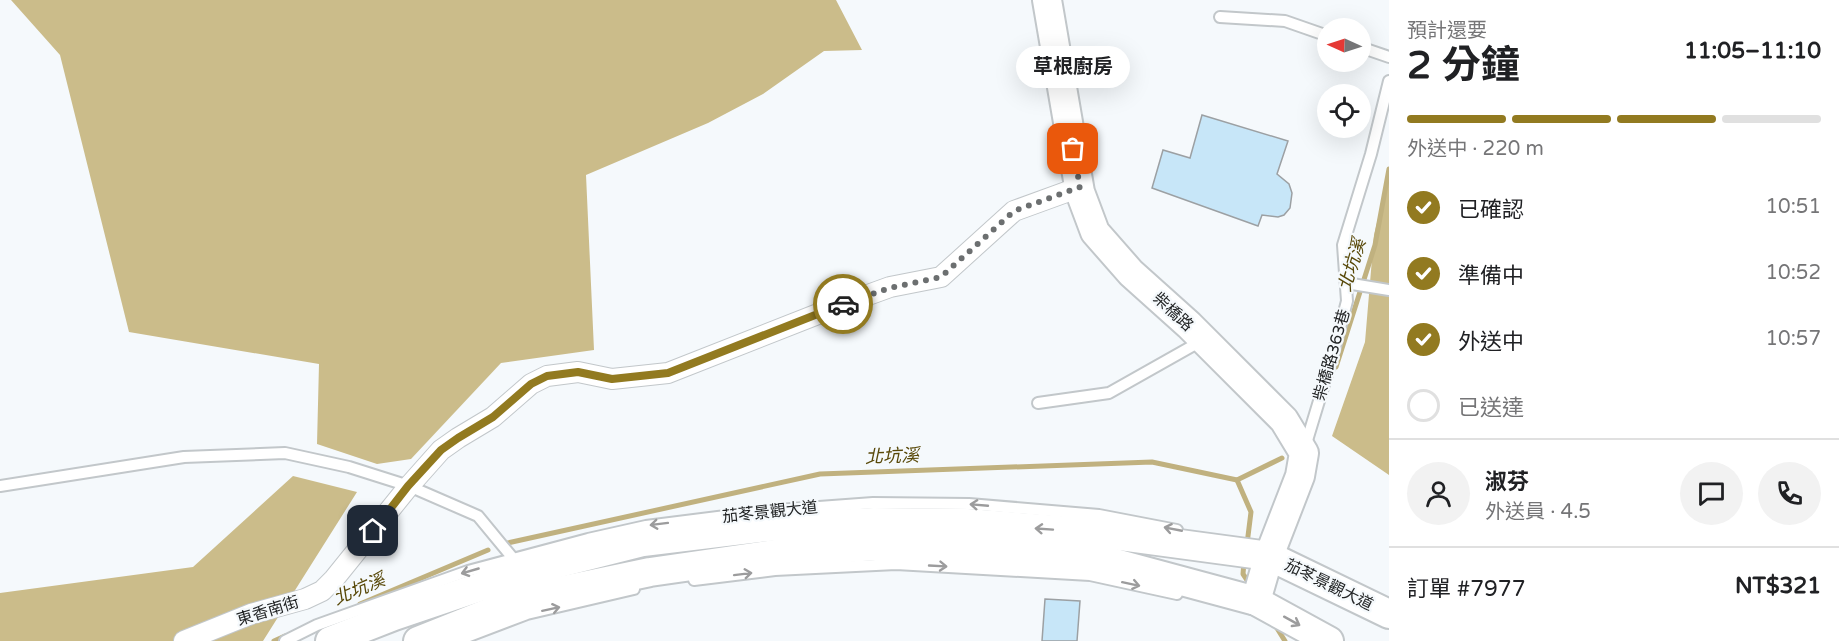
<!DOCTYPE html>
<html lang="zh-TW">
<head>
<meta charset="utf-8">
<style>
	:root { --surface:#fff; --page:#f2f2f2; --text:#202124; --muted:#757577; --line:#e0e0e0; --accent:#927a20 }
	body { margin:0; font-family:"Varela Round","Noto Sans TC",sans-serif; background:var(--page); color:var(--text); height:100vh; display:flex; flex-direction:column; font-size:22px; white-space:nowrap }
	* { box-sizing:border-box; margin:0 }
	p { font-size:20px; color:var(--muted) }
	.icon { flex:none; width:33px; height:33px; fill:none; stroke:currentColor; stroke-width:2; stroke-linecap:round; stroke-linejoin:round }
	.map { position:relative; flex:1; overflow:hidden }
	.sheet { display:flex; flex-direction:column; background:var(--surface); width:450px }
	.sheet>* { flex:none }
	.needle { width:39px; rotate:273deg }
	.buttons { position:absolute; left:1317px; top:18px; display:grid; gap:12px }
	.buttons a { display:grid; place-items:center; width:54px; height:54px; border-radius:50%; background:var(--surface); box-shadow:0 6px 24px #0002; font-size:30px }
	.pin { position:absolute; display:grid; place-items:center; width:51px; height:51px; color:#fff; margin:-26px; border-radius:12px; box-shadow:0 3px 9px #0006 }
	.courier { position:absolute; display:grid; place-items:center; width:60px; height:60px; margin:-30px; border:4px solid #927a20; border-radius:50%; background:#fff; color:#222; box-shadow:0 2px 8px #0007 }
	.bubble { position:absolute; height:42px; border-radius:21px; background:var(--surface); box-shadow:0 6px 24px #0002; font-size:20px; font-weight:700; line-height:42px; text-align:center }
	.summary em { font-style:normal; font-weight:700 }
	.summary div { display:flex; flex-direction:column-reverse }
	.summary { display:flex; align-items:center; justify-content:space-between; height:102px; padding:0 18px }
	h1 { font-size:39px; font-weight:700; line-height:45px }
	.bar { display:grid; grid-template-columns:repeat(4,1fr); gap:9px 6px; align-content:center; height:72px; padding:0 18px }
	.bar i { height:8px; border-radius:4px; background:var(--line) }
	.bar .active { background:var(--accent) }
	.bar p { grid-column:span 4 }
	.line { display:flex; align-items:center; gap:15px; padding:0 18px; border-top:2px solid var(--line) }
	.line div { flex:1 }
	.round { display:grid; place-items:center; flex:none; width:63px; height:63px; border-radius:32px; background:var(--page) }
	ol { padding:0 18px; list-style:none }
	li { display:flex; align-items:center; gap:18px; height:66px }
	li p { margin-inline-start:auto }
	li .icon { padding:6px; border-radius:50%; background:var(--accent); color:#fff; stroke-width:4 }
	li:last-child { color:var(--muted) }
	li i { width:33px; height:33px; border:3px solid var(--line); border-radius:50% }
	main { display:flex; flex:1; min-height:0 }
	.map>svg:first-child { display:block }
	.forest { fill:#cbbc8a }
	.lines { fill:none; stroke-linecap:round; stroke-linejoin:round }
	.stream { stroke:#c0b17f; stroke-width:5 }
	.building { fill:#c7e6f8; stroke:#9ca0a3; stroke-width:1.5 }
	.lane-casing { stroke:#c2c7ca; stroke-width:14 }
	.street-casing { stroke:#c2c7ca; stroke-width:22 }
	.secondary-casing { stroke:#c2c7ca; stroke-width:32 }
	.lane { stroke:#fff; stroke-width:10 }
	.street { stroke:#fff; stroke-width:20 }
	.secondary { stroke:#fff; stroke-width:28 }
	.oneway { stroke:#9c9c9d }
	.done { stroke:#6c6f70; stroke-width:6; stroke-dasharray:0 10.8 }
	.route { stroke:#927a20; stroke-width:8 }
	.labels { text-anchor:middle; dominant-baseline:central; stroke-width:4.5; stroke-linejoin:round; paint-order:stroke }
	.street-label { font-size:16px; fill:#222425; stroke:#f5f9fc }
	.water-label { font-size:18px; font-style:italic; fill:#584808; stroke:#f5f9fc }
</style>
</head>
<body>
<main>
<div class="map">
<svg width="1389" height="641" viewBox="0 0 1389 641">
	<rect width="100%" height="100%" fill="#f5f9fc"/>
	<g class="forest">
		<path d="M11,0H836L862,50L824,51L763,94L708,123L586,175L594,350L501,363L411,459L377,464L317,444L319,364L129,332L60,55Z"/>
		<path d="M1389,173V475L1332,436L1365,342L1374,235Z"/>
		<path d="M293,476L357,492L263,641H0V593L193,567Z"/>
	</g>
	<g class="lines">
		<g class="stream">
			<path d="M1336,367L1375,245L1389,169"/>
			<path d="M1237,480L1251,512L1247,544"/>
			<path d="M503,544L820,474L1152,462L1237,480L1282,458"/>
			<path d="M1244,562L1243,574L1251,586"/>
			<path d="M360,604L488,550"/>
			<path d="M1275,625L1285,641"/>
			<path d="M274,641L285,636"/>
		</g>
	</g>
	<g class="building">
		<path d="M1202,115L1288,141L1277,174L1289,184L1292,193L1290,208L1284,215L1278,217L1262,215L1258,226L1152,188L1163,150L1190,158Z"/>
		<path d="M1045,599L1080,601L1077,641H1042Z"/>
	</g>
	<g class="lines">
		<defs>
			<g id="lane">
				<path d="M1220,17L1285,21L1328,36"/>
				<path d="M1360,47L1389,57"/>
				<path d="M1346,283L1389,290"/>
				<path d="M1038,403L1109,393L1203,340"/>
				<path d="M1305,447L1332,358L1347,301L1343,245L1371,154L1389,81"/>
				<path d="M0,486L184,457L285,453L349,467L409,486L478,516L516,562"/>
				<path d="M694,580L775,570L896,564L1090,575L1177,594"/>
				<path d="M285,641L317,625L468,571L588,539L646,526L765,511L873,503L969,504L1099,515L1177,530"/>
				<path d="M456,641L527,614L634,589"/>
			</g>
			<path id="street" d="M184,641L251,614L305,599L322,591L334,579L409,486L441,450L458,438L493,417L531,384L547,376L578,372L612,379L668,373L846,303L890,287L941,277L1014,211L1080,187"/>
			<g id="secondary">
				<path d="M1047,0L1080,192L1095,232L1131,273L1189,325L1284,420L1304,453L1300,476L1269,556L1256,601"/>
				<path d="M330,641L394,616L524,572L643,542L768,527L874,522L967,523L1098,533L1269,556L1389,614"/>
				<path d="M418,641L526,598L650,572L775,554L874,546L962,550L1100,559L1256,601L1329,641"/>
			</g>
		</defs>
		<use href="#lane" class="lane-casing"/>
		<use href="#street" class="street-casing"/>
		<use href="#secondary" class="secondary-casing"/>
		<use href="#lane" class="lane"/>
		<use href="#street" class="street"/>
		<use href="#secondary" class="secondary"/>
	</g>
	<defs><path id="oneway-shaft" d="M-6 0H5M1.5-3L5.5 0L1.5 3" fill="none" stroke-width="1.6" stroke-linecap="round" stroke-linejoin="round" transform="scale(1.5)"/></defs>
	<g class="oneway">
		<use href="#oneway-shaft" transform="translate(979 505) rotate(-175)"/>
		<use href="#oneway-shaft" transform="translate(659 524) rotate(173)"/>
		<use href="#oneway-shaft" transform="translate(1044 529) rotate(-176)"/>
		<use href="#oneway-shaft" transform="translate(1173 529) rotate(-169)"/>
		<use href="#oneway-shaft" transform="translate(938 566) rotate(3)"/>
		<use href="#oneway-shaft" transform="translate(470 571) rotate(164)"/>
		<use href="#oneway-shaft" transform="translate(743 574) rotate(-7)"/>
		<use href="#oneway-shaft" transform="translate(1131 584) rotate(12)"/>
		<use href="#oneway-shaft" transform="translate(551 609) rotate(-12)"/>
		<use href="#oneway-shaft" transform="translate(1292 621) rotate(29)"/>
	</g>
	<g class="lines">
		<path class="done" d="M843,304L890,288L941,277L1014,211L1080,187L1073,149"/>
		<path class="route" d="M373,531L408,486L441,450L458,438L493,417L531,384L547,376L578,372L612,379L668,373L843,304"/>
	</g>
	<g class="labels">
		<g class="street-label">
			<text transform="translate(1173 312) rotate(43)">柴橋路</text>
			<text transform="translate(1332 355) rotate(-74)">柴橋路363巷</text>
			<text transform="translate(770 512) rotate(-6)">茄苳景觀大道</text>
			<text transform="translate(1329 585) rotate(26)">茄苳景觀大道</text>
			<text transform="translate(268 611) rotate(-17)">東香南街</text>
		</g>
		<g class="water-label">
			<text transform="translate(1352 265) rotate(-73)">北坑溪</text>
			<text transform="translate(892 456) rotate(-2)">北坑溪</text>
			<text transform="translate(359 589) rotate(-23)">北坑溪</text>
		</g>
	</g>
</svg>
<div class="buttons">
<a><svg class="needle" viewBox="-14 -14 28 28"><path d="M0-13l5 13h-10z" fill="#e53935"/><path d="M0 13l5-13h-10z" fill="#757577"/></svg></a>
<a><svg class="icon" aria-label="locate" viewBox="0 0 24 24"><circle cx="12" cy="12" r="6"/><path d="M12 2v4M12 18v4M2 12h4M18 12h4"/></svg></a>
</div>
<div class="pin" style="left:1073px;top:149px;background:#ea580c"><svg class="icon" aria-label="bag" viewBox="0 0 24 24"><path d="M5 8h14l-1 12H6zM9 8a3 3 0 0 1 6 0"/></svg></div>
<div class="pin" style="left:373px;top:531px;background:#1f2937"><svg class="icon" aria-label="home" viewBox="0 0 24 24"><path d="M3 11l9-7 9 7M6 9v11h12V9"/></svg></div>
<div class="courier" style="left:843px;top:304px"><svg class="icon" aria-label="car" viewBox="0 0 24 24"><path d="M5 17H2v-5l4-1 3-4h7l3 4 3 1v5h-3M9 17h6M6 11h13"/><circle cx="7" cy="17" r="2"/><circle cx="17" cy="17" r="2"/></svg></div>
<div class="bubble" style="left:1016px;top:46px;width:114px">草根廚房</div>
</div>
<section class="sheet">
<div class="summary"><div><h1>2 分鐘</h1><p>預計還要</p></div><em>11:05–11:10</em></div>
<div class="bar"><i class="active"></i><i class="active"></i><i class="active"></i><i></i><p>外送中 · 220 m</p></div>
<ol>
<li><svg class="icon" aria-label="check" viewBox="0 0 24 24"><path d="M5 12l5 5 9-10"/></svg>已確認<p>10:51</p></li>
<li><svg class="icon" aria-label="check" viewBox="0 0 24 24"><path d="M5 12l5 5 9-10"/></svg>準備中<p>10:52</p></li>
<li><svg class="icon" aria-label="check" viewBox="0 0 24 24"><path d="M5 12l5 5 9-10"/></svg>外送中<p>10:57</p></li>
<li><i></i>已送達</li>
</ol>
<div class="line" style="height:108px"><a class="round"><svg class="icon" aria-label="person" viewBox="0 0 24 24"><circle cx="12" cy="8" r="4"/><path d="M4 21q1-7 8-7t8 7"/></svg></a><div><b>淑芬</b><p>外送員 · 4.5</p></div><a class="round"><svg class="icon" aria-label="chat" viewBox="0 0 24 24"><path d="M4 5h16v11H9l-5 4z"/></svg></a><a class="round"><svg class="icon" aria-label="phone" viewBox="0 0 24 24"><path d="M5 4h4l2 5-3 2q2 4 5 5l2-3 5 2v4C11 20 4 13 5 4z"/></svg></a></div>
<div class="line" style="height:78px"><div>訂單 #7977</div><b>NT$321</b></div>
</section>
</main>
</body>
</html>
